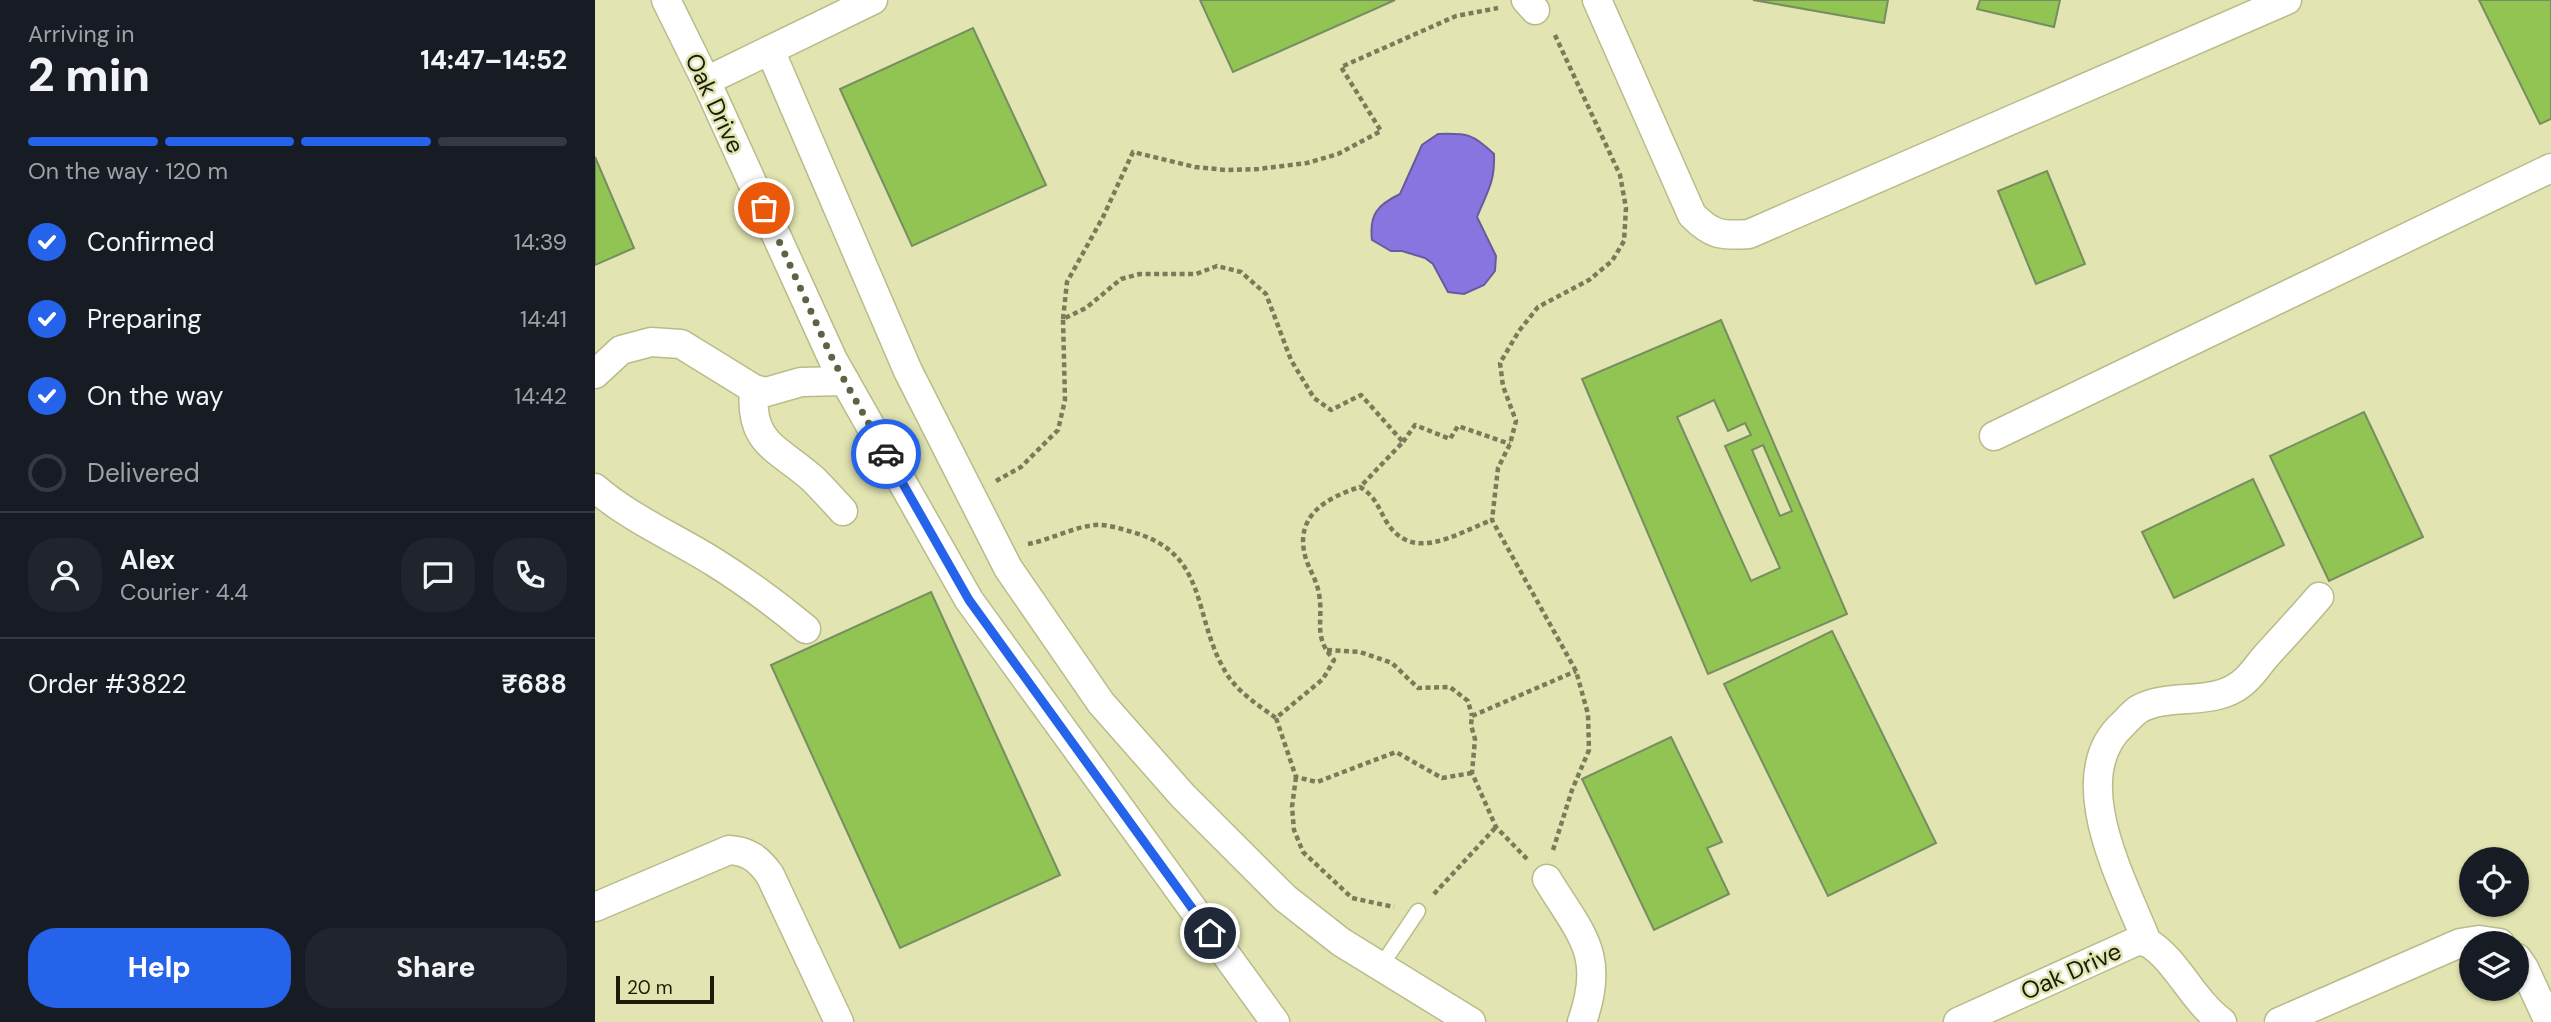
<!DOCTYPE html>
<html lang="en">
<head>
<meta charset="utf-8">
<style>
	:root { --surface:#171b24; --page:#20242c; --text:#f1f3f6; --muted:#9ea1a6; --line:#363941; --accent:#2563eb }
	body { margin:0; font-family:"DM Sans",sans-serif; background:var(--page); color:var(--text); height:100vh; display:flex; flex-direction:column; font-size:26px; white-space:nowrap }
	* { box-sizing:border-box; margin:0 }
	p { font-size:23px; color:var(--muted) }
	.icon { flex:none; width:38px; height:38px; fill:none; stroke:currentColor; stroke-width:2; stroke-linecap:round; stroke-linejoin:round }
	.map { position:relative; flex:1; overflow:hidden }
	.panel { display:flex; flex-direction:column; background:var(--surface); width:595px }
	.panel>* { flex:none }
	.tools { position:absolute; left:1864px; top:847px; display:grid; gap:14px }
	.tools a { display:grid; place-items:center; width:70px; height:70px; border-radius:50%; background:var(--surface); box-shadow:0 2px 5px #0004; font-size:35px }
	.scale { position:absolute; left:21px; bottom:18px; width:98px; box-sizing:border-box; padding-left:7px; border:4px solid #1b1c08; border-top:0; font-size:19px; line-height:24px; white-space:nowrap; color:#1b1c08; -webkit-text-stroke:5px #e2e5b1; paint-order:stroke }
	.pin { position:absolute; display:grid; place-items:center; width:60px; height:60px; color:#fff; margin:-30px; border:4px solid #fff; border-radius:50%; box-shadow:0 2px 7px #0007 }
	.courier { position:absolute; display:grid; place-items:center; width:70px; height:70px; margin:-35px; border:5px solid #2563eb; border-radius:50%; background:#fff; color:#222; box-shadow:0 2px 9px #0007 }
	.overview em { font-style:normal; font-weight:800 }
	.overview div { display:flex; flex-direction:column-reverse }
	.overview { display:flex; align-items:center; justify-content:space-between; height:119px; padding:0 28px }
	h1 { font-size:46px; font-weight:800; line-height:52px }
	.bar { display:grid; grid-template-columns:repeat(4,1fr); gap:10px 7px; align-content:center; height:84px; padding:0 28px }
	.bar i { height:9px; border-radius:5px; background:var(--line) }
	.bar .selected { background:var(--accent) }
	.bar p { grid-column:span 4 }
	.line { display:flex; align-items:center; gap:18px; padding:0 28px; border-top:2px solid var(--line) }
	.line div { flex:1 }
	.round { display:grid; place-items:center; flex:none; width:74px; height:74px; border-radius:28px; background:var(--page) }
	ol { padding:0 28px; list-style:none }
	li { display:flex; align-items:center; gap:21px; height:77px }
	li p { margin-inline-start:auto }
	li .icon { padding:7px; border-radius:50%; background:var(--accent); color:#fff; stroke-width:4 }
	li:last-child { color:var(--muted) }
	li i { width:38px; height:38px; border:4px solid var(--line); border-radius:50% }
	.button { display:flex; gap:14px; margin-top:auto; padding:14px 28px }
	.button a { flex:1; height:80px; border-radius:28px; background:var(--accent); color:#fff; font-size:28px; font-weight:800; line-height:80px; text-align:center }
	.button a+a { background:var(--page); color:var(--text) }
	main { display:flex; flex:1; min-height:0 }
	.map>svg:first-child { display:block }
	.water { fill:#8975df; stroke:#685a9e; stroke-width:2 }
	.building { fill:#91c452; stroke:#778d62; stroke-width:2; fill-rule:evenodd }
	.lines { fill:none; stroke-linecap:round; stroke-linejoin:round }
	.service-casing { stroke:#b9bb89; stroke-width:17 }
	.minor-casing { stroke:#b9bb89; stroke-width:31 }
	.path { stroke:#7a7c59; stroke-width:4.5; stroke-dasharray:5 3.5; stroke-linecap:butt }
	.service { stroke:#fff; stroke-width:14 }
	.minor { stroke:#fff; stroke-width:28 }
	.done { stroke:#616243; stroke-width:7; stroke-dasharray:0 12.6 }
	.route { stroke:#2563eb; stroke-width:9 }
	.labels { text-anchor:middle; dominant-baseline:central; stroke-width:5; stroke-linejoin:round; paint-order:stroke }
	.street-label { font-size:24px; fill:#1b1c08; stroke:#e2e5b1 }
</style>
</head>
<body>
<main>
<section class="panel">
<div class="overview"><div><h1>2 min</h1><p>Arriving in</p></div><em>14:47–14:52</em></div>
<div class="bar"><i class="selected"></i><i class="selected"></i><i class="selected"></i><i></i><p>On the way · 120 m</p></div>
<ol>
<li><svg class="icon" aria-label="check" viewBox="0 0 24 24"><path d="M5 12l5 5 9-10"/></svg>Confirmed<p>14:39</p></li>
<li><svg class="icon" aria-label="check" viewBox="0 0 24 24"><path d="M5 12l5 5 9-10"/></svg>Preparing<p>14:41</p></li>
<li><svg class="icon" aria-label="check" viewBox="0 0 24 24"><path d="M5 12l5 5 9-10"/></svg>On the way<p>14:42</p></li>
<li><i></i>Delivered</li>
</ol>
<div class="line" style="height:126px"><a class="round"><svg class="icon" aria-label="person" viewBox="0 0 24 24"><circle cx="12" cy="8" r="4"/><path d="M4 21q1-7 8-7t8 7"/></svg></a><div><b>Alex</b><p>Courier · 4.4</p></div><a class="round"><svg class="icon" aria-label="chat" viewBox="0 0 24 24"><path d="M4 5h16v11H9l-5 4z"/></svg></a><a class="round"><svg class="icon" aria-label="phone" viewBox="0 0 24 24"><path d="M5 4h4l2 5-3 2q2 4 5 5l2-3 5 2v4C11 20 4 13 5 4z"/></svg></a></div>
<div class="line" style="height:91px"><div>Order #3822</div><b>₹688</b></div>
<div class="button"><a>Help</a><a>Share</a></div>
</section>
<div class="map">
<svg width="1956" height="1022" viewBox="0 0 1956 1022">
	<rect width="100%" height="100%" fill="#e2e5b1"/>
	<path class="water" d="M843,134C873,133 878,134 899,154C900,183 892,192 882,217L901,256L900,271L889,285L869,294L853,292L838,264L830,258L807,251H796L777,240C774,215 782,205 805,194L827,145Z"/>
	<g class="building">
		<path d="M605,0H800L638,72Z"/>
		<path d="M1158,0H1293L1289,23Z"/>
		<path d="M1385,0H1465L1459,27L1382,9Z"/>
		<path d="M1884,0H1956V119L1945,124Z"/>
		<path d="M378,28L451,185L317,246L245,89Z"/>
		<path d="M0,157L39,248L0,265Z"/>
		<path d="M1452,171L1490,264L1441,284L1403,191Z"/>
		<path d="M1126,320L1252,614L1113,674L987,379ZM1119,400L1133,431L1150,423L1156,435L1130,446L1185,568L1156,581L1082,417ZM1168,445L1197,511L1185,516L1157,450Z"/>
		<path d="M1769,412L1828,537L1734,581L1675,456Z"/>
		<path d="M1658,479L1689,545L1579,598L1547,532Z"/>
		<path d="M336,592L465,875L305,948L176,665Z"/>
		<path d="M1237,631L1341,843L1233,896L1129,684Z"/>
		<path d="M1076,737L1127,842L1112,848L1134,894L1059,930L987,779Z"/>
	</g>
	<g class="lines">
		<defs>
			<path id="service" d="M786,966L823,911"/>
			<g id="minor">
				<path d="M71,0L111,81L238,360L374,600L680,1022"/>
				<path d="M931,0L940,10"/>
				<path d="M1002,0L1097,215C1117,235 1126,236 1154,234L1692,0"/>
				<path d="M175,50L313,371L413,568L506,703L588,796L690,898L746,942L876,1022"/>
				<path d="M111,81L278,0"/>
				<path d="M0,374L26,350L56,342L86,344L159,389L171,392L206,382L250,381"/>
				<path d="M159,389C154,444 182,447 218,479C228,489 238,500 248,511"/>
				<path d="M1399,436L1956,168"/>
				<path d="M0,488C36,519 79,537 119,562C151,582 182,605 211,629"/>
				<path d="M952,879C986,935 1011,954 987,1022"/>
				<path d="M0,907L134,850C153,851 164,859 175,875L244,1022"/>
				<path d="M1922,958L1929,968L1954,1022"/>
				<path d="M1363,1022L1542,941L1552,942"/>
				<path d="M1627,1022C1596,999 1582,960 1552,942C1529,883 1469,777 1528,724C1533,719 1538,713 1544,709C1575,692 1617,707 1646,684C1656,677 1663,665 1671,656C1689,636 1707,617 1724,597"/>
				<path d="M1684,1022L1865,943L1884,940L1905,943"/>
			</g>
		</defs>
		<use href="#service" class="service-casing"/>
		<use href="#minor" class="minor-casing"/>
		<g class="path">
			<path d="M468,319L472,282L508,217L538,152L600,167L631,170L663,169L712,163L743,154L786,131L746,67L861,16L903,8"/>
			<path d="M808,442L820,425L855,439L863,426L915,444"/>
			<path d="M401,481L426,467L463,430L470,400L468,319L491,308L526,279L545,274H601L622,266L646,272L671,294L696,360L719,398L736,410L766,395L808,442L765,487"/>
			<path d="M433,544C455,540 478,527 500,525C512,524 526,529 537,532C614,553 597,615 630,671C641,691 663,705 681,718"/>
			<path d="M732,650L765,652L797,663L823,688L855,687L873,701L877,716"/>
			<path d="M877,773L847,778L801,752L722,782L701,777L681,718L728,679L739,660C717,636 729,621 724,594C722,581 715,571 711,559C698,517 730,498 765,487C780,496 783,507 791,521C817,564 860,534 897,520"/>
			<path d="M701,777L697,807L699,830L708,852L757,898L799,907"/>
			<path d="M958,850L977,790L994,750L993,714L981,671L897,520L903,468L915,444L921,421L908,386L905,363L924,331L943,307L994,280L1017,261L1029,241L1031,208L1025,175L959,33"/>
			<path d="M932,859L901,827L877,773L880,739L876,725L877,716L981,671"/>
			<path d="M839,894L901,827"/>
		</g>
		<use href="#service" class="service"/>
		<use href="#minor" class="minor"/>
	</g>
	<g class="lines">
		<path class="done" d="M169,208L238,360L291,454"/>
		<path class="route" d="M291,454L374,600L615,933"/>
	</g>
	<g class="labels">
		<g class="street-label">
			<text transform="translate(120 103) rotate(65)">Oak Drive</text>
			<text transform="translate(1476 971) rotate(-24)">Oak Drive</text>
		</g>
	</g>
</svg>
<div class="tools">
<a><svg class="icon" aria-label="locate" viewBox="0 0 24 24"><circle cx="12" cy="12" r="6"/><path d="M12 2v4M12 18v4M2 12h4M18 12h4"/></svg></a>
<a><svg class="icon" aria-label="layers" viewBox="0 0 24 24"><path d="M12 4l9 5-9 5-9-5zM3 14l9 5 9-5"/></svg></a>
</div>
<div class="scale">20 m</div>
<div class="pin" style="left:169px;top:208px;background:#ea580c"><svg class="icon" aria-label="bag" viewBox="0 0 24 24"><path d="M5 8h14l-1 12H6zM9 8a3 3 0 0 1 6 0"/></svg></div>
<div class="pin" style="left:615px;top:933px;background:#1f2937"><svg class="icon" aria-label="home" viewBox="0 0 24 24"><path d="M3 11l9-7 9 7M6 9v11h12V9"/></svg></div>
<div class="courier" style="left:291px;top:454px"><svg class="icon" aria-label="car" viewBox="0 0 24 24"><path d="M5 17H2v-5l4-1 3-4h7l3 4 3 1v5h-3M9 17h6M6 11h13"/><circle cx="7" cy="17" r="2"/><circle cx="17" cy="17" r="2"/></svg></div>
</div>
</main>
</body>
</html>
